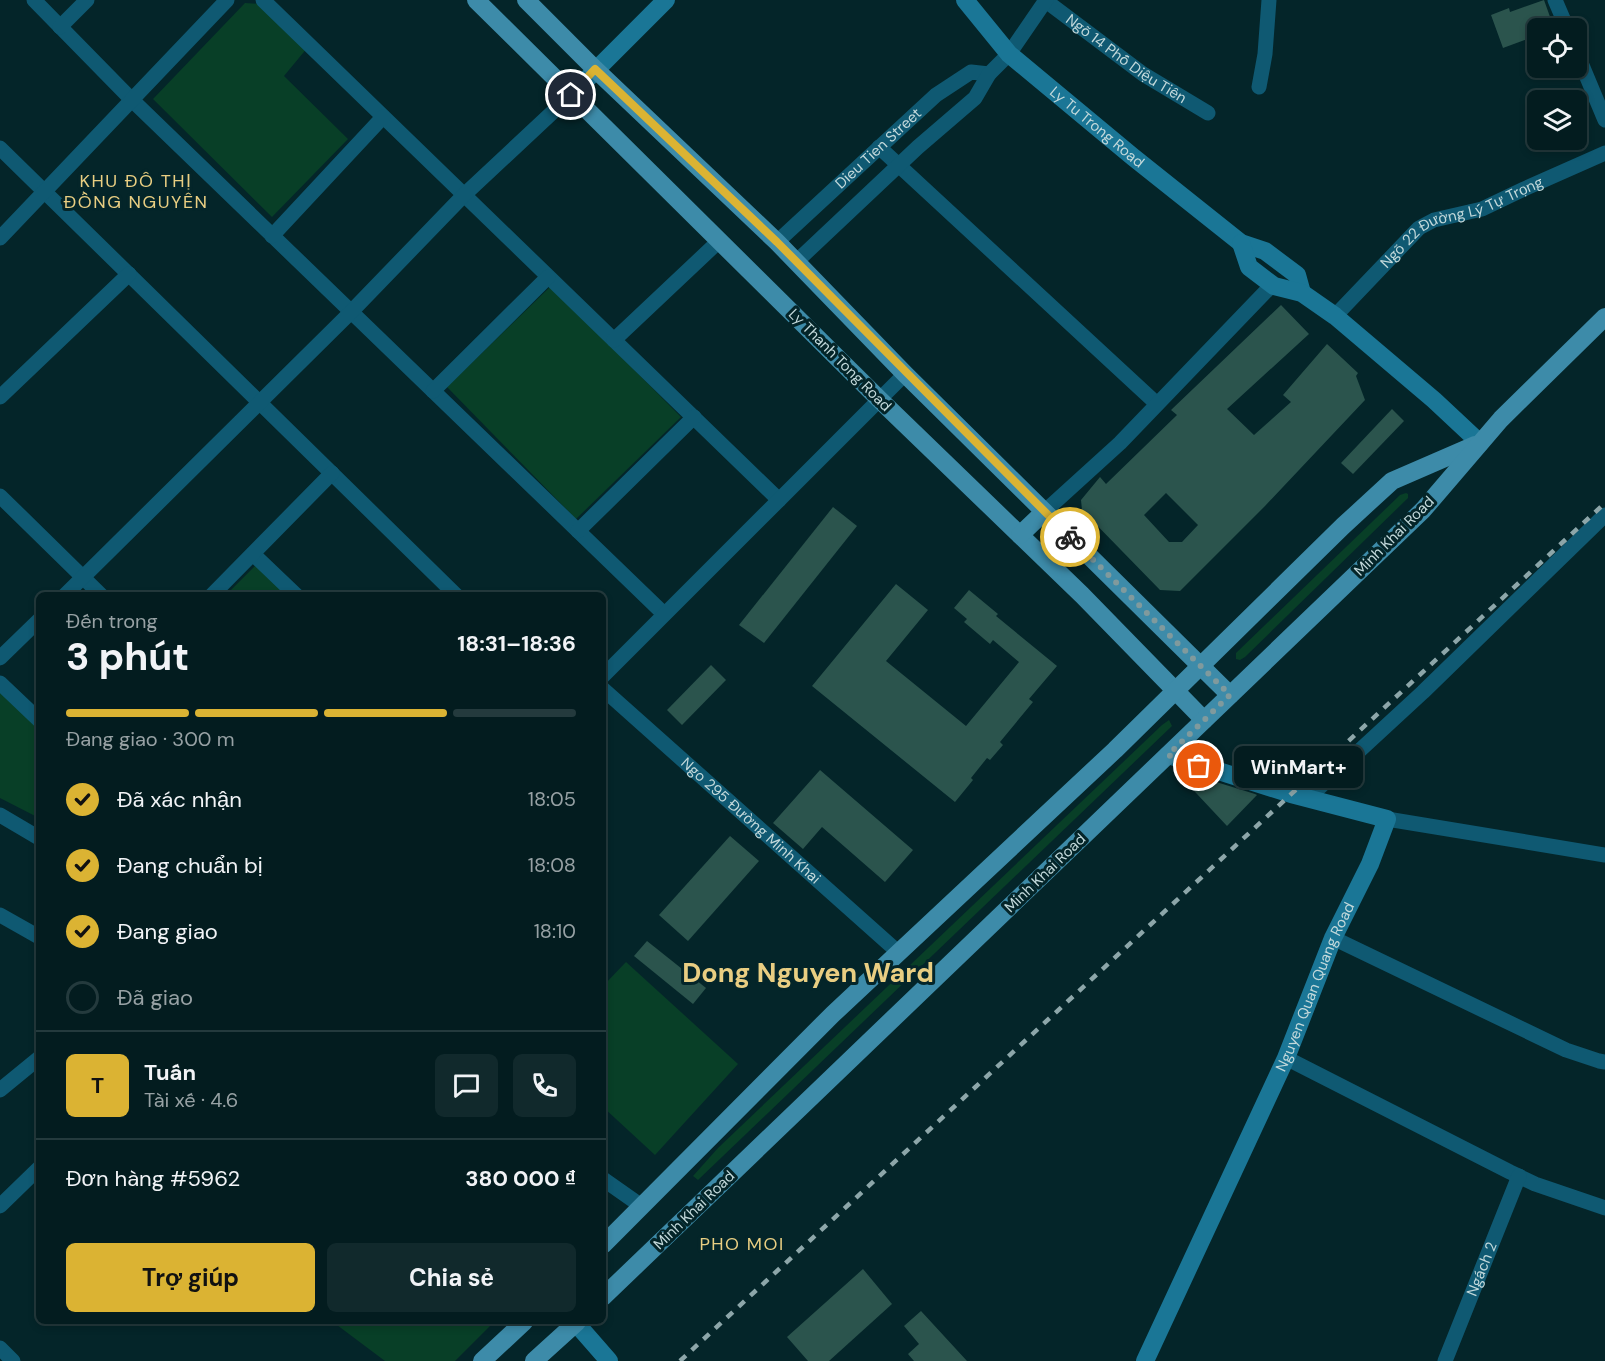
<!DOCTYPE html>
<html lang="vi">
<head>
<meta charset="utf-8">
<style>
	:root { --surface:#031c1f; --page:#11292c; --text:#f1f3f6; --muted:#97a1a4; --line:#243a3d; --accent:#dbb333 }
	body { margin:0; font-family:"DM Sans",sans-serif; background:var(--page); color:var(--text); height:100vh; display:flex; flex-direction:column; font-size:22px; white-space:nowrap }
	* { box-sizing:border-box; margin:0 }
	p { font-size:20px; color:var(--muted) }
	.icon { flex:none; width:33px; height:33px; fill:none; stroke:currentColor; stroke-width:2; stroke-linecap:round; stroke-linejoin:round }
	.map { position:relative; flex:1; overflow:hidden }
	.drawer { position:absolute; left:36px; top:592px; width:570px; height:732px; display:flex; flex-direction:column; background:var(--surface); border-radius:9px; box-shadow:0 3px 9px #0003,0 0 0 2px var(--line) }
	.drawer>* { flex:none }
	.fabs { position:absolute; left:1527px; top:18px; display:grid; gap:12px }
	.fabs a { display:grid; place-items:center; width:60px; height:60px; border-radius:9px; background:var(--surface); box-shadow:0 3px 9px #0003,0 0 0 2px var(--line); font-size:30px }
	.pin { position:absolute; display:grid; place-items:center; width:51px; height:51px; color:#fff; margin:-26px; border:3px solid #fff; border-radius:50%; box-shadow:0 2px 6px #0007 }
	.courier { position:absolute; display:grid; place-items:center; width:60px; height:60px; margin:-30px; border:4px solid #dbb333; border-radius:50%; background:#fff; color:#222; box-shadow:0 2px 8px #0007 }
	.bubble { position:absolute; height:42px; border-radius:9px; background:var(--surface); box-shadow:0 3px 9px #0003,0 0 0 2px var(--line); font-size:20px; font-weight:700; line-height:42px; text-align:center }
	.overview em { font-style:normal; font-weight:700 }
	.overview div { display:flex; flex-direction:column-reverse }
	.overview { display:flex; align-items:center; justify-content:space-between; height:102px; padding:0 30px }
	h1 { font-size:39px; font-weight:700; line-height:45px }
	.bar { display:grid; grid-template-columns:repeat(4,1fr); gap:9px 6px; align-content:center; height:72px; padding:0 30px }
	.bar i { height:8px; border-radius:4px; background:var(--line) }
	.bar .active { background:var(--accent) }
	.bar p { grid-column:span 4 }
	.line { display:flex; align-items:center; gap:15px; padding:0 30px; border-top:2px solid var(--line) }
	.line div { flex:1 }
	.round { display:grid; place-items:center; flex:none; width:63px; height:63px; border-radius:9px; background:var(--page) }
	ol { padding:0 30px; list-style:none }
	li { display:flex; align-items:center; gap:18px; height:66px }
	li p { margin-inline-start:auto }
	li .icon { padding:6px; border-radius:50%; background:var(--accent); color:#111; stroke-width:4 }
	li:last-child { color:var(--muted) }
	li i { width:33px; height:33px; border:3px solid var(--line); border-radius:50% }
	.action { display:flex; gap:12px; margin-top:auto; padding:12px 30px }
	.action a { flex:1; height:69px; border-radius:9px; background:var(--accent); color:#111; font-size:24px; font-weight:700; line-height:69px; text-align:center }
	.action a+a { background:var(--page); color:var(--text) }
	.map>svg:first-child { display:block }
	.green { fill:#083f27 }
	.building { fill:#2b544d; fill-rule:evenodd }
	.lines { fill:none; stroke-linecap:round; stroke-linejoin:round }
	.street { stroke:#0f5972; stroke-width:15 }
	.secondary { stroke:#1a7696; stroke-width:18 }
	.primary { stroke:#3d8ba9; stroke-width:18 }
	.rail { stroke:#8da6a9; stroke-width:4.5; stroke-dasharray:8 8; stroke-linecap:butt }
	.done { stroke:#809a9d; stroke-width:6; stroke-dasharray:0 10.8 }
	.route { stroke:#dbb333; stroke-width:8 }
	.labels { text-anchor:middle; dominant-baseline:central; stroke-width:6; stroke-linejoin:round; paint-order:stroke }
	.street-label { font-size:15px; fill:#c3d9db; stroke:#042529 }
	.quarter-label { font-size:18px; letter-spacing:1.5px; fill:#e9ce82; stroke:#042529 }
	.town-label { font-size:27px; font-weight:bold; fill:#e9ce82; stroke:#042529 }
</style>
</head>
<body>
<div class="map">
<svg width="1605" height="1361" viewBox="0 0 1605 1361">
	<rect width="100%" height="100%" fill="#042529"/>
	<g class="green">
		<path d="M245,3L261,4L308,47L284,76L348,139L272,217L153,99Z"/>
		<path d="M551,286L681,417L576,519L447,387Z"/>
		<path d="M1406,493L1408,494V498L1245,657L1240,660L1236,659V653L1400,495Z"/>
		<path d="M256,565L287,596H225Z"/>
		<path d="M0,692L39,728V818L0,798Z"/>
		<path d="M1169,720L1172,726L698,1180L693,1176L718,1148L1162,725Z"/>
		<path d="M626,962L738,1064L655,1155L603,1107V986Z"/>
		<path d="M333,1322H494L455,1361H385Z"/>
	</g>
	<g class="building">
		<path d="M1544,0L1554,28H1538V35L1503,48L1491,15L1509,8L1510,12Z"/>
		<path d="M1281,305L1309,334L1227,409L1254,435L1291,402L1283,395L1327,344L1358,373L1356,376L1365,400L1265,506L1180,591L1160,590L1082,510L1081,500L1100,477L1106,484L1177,415L1171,410ZM1166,493L1198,525L1182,542H1169L1144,515Z"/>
		<path d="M1392,409L1404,421L1353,474L1341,463Z"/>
		<path d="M833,507L857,526L764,643L739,625Z"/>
		<path d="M896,584L928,610L886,661L966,726L1019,662L993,640L990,644L964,622L967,619L954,608L969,590L998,614L996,616L1057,666L1029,699L1033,702L1000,742L1003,745L990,760L987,758L971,778L973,780L955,802L812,686Z"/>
		<path d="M711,665L726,680L682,725L667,710Z"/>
		<path d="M820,770L913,850L885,882L822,827L803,849L773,823Z"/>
		<path d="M1187,773L1255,794L1257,795L1227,826L1182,778Z"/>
		<path d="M730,836L759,861L688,941L659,915Z"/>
		<path d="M647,941L706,988L693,1004L634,956Z"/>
		<path d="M863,1269L892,1304L829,1361H808L787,1337Z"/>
		<path d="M921,1311L967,1361H914L908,1354L919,1344L904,1326Z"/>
	</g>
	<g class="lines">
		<g class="street">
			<path d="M34,0L131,99L664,614"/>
			<path d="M263,0L779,500"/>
			<path d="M1555,0L1567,28"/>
			<path id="s1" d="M1046,1L1143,74L1208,113"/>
			<path d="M60,27L87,0"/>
			<path d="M1576,51L1605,120"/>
			<path d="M1259,87L1265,54L1269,0"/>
			<path d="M879,147L1157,404"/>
			<path d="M0,148L457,596"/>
			<path d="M272,236L383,117"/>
			<path d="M0,238L227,0"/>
			<path id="s2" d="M777,242L936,95L971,72L989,74"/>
			<path d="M796,262L918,147L975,98L989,74L1009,54L1046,0"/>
			<path id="s3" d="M1335,316L1419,228L1434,220L1482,209L1524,189L1605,153"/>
			<path d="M614,340L719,241"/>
			<path d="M433,391L548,277"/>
			<path d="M0,397L129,274"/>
			<path d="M0,496L102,596"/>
			<path d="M1044,512L1120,443L1272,285"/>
			<path d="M578,531L694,417"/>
			<path d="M253,554L297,596"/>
			<path d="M64,596L351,312L464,195L571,95"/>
			<path d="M211,596L332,473"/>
			<path d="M0,658L39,620"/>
			<path d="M603,676L905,374"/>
			<path d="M0,683L39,720"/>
			<path id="s4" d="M603,689L898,952"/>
			<path d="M1307,799L1423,692L1605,515"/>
			<path d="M0,815L39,838"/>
			<path d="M1387,819L1605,855"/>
			<path d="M0,915L39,937"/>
			<path d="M1333,938L1566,1050L1599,1061L1605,1062"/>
			<path d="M1286,1058L1510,1172L1535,1184L1605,1208"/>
			<path d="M0,1090L39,1058"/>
			<path d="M603,1179L640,1205"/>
			<path d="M0,1206L39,1168"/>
			<path d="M0,1348L13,1361"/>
			<path id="s5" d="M1445,1361L1519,1176"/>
		</g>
		<g class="secondary">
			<path id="s6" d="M965,0L1009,54L1133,157L1241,243L1265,251L1297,275L1302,293"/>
			<path d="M571,95L666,0"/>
			<path d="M1241,243L1249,267L1274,286L1302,293L1335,316L1434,400L1480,443"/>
			<path d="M575,1322L609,1361"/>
			<path id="s7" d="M1145,1361L1286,1058L1333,938L1370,864L1387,819L1291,794L1168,755"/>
		</g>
		<g class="primary">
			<path d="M476,0L880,400L1082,595L1204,720"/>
			<path d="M526,0L595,69L777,242L905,374L1230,695"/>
			<path d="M1020,535L1044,512"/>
			<path d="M603,1245L833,1014L1115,750L1343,526L1392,481L1475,445"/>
			<path d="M603,1297L1423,510L1501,419L1605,317"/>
			<path d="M482,1361L524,1322"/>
			<path d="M534,1361L577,1322"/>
		</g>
		<path class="rail" d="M680,1361L1605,503"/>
	</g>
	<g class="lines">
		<path class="done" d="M1070,537L1230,695L1168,755L1199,766"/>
		<path class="route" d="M571,95L595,69L777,242L1070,537"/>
	</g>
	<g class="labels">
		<g class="street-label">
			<text stroke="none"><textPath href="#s1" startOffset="99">Ngõ 14 Phố Diệu Tiên</textPath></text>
			<text stroke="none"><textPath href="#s6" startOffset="184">Ly Tu Trong Road</textPath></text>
			<text stroke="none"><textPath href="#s2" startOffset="138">Dieu Tien Street</textPath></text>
			<text stroke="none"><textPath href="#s3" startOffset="162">Ngõ 22 Đường Lý Tự Trọng</textPath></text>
			<text transform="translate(840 360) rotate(45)">Ly Thanh Tong Road</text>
			<text transform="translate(1394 536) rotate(-45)">Minh Khai Road</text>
			<text stroke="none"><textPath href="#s4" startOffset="198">Ngo 295 Đường Minh Khai</textPath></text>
			<text transform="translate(1045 873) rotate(-44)">Minh Khai Road</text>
			<text stroke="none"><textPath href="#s7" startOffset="411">Nguyen Quan Quang Road</textPath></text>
			<text transform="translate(694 1210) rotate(-44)">Minh Khai Road</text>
			<text stroke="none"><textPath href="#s5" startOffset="99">Ngách 2</textPath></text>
		</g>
		<g class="quarter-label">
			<text x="136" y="181">KHU ĐÔ THỊ<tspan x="136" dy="21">ĐỒNG NGUYÊN</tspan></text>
			<text x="742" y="1244">PHO MOI</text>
		</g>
		<g class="town-label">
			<text x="808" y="972">Dong Nguyen Ward</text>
		</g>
	</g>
</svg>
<div class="fabs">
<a><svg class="icon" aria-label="locate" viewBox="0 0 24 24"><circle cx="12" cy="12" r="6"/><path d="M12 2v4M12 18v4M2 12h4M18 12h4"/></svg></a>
<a><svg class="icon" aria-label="layers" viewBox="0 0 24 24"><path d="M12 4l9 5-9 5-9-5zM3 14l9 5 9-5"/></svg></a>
</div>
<div class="pin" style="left:1199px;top:766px;background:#ea580c"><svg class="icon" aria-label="bag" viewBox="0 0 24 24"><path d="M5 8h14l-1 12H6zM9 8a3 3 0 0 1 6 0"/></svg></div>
<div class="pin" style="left:571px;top:95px;background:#1f2937"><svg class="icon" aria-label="home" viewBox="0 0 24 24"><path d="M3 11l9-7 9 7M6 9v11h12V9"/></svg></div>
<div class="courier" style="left:1070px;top:537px"><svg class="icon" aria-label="bike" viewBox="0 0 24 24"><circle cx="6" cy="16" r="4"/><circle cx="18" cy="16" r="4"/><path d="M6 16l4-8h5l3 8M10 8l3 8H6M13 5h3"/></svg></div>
<div class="bubble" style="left:1234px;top:746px;width:129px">WinMart+</div>
<section class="drawer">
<div class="overview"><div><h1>3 phút</h1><p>Đến trong</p></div><em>18:31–18:36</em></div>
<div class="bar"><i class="active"></i><i class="active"></i><i class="active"></i><i></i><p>Đang giao · 300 m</p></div>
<ol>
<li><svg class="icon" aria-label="check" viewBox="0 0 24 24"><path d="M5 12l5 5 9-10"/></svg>Đã xác nhận<p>18:05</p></li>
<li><svg class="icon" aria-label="check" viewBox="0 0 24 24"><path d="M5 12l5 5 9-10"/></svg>Đang chuẩn bị<p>18:08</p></li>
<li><svg class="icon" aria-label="check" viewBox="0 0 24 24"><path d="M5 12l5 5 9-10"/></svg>Đang giao<p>18:10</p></li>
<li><i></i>Đã giao</li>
</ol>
<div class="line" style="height:108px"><b class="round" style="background:var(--accent);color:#111">T</b><div><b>Tuấn</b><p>Tài xế · 4.6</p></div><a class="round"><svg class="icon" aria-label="chat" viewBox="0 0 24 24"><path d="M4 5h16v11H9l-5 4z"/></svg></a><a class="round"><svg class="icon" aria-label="phone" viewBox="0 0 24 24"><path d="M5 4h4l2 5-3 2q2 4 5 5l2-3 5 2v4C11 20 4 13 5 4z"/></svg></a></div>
<div class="line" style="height:78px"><div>Đơn hàng #5962</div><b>380 000 ₫</b></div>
<div class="action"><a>Trợ giúp</a><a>Chia sẻ</a></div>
</section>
</div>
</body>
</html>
